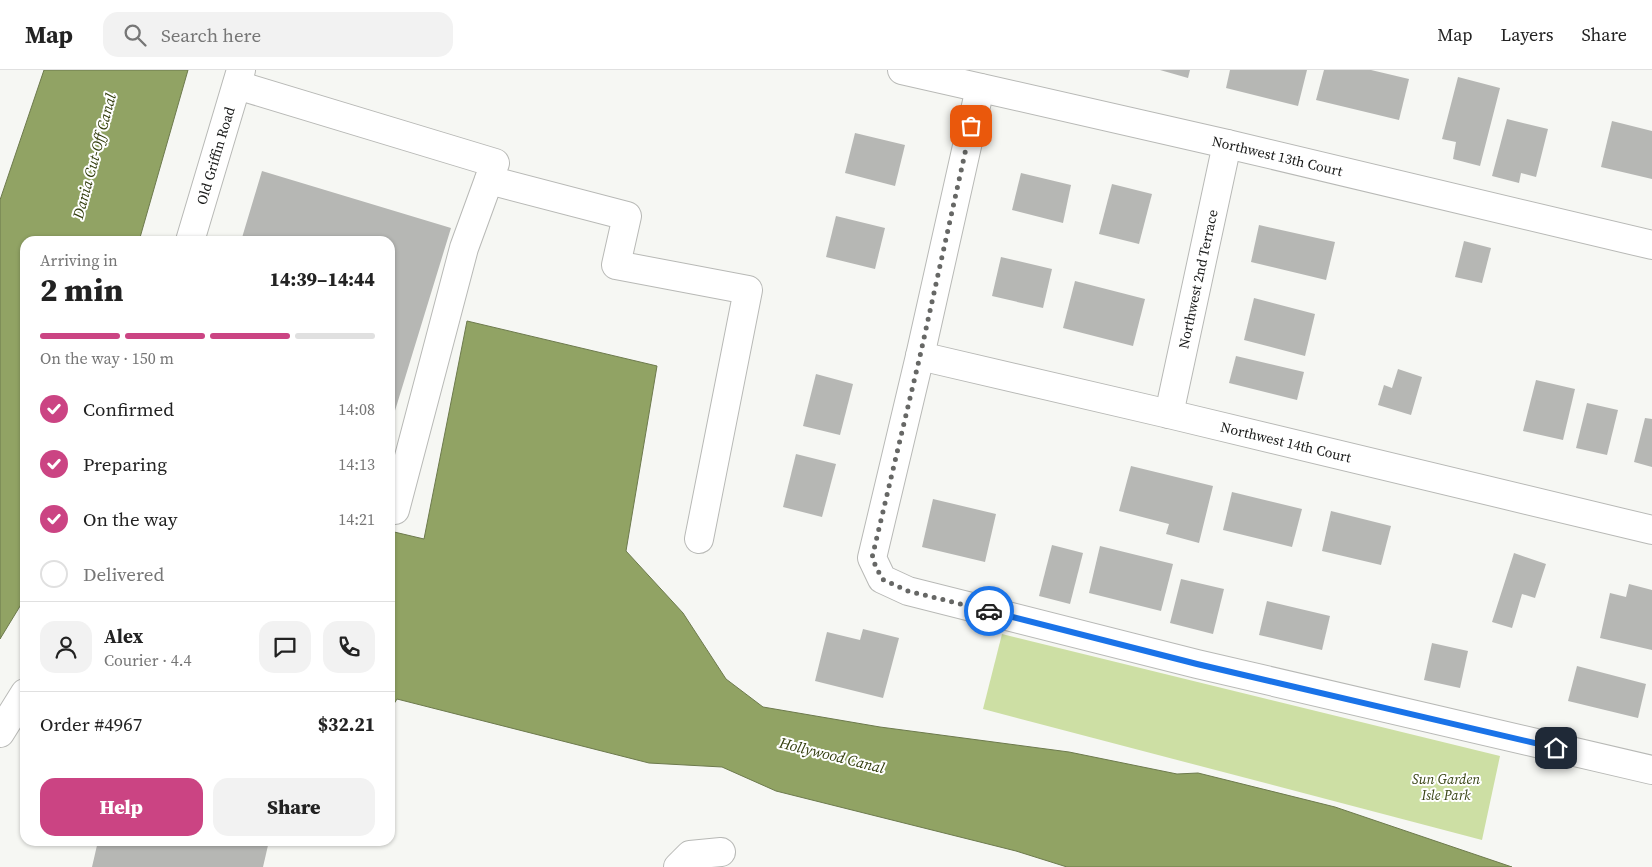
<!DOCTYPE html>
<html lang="en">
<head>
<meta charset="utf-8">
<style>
	:root { --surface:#fff; --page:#f2f2f2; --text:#222; --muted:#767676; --line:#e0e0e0; --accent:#cb4483 }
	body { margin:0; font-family:"Source Serif 4",serif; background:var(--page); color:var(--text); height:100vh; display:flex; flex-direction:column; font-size:19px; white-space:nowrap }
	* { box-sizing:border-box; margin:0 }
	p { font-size:16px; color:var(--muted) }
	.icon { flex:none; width:28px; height:28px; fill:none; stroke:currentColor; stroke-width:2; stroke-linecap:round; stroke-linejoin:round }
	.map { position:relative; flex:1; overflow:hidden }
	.panel { position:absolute; left:20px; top:166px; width:375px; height:610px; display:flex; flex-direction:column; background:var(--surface); border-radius:15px; box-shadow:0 1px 4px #0004 }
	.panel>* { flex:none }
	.pin { position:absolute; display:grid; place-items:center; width:42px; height:42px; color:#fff; margin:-21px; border-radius:10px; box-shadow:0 2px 8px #0006 }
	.courier { position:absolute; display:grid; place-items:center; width:50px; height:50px; margin:-25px; border:4px solid #1a73e8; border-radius:50%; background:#fff; color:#222; box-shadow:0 1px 6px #0007 }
	.overview em { font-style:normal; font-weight:800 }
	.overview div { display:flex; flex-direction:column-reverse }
	.overview { display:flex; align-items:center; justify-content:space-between; height:85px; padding:0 20px }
	h1 { font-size:32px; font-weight:800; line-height:38px }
	.bar { display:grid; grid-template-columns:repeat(4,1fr); gap:8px 5px; align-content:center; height:60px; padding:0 20px }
	.bar i { height:6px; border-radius:4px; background:var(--line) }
	.bar .selected { background:var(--accent) }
	.bar p { grid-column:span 4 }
	.line { display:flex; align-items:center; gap:12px; padding:0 20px; border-top:1px solid var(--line) }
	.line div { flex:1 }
	.round { display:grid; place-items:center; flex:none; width:52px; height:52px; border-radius:15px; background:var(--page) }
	ol { padding:0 20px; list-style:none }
	li { display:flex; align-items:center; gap:15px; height:55px }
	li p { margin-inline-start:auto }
	li .icon { padding:5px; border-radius:50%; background:var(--accent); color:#fff; stroke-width:4 }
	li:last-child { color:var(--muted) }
	li i { width:28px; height:28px; border:2px solid var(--line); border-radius:50% }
	.button { display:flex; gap:10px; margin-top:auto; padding:10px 20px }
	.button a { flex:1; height:58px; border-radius:15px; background:var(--accent); color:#fff; font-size:20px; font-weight:800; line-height:58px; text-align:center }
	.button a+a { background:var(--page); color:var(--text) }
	header { display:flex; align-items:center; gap:30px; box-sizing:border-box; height:70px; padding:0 25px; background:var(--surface); border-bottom:1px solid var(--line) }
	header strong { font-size:24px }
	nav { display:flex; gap:28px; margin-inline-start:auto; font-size:18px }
	.search { width:350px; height:45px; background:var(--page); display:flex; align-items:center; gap:12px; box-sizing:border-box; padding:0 18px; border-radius:15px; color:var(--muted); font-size:19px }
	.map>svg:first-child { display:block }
	.park { fill:#cddfa4 }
	.water { fill:#91a364; stroke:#6d7a4d }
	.building { fill:#b6b7b4 }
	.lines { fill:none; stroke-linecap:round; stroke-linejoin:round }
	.minor-casing { stroke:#b8b9b6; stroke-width:30 }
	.minor { stroke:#fff; stroke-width:28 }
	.done { stroke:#666765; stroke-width:5; stroke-dasharray:0 9 }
	.route { stroke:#1a73e8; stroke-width:6 }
	.labels { text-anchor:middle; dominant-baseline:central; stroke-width:4; stroke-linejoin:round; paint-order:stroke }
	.street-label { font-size:14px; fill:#181918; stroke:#fff }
	.park-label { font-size:14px; font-style:italic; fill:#384414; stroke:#fff }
	.water-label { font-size:15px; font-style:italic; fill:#313c0b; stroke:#fff }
</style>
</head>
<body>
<header>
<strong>Map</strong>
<div class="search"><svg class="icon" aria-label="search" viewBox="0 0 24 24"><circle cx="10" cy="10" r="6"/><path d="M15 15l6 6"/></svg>Search here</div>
<nav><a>Map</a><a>Layers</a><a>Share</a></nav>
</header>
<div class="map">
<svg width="1652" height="797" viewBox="0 0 1652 797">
	<rect width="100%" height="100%" fill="#f6f7f3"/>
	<path class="park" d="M1002,564L1500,686L1482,770L983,639Z"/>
	<g class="water">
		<path d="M44,0H188L139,171H25V528L0,569V130Z"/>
		<path d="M467,251L657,296L626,481L683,543L726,609L763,637L880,657L1069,682L1177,704L1198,703L1335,737L1512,797H1067L1016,781L776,721L722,697L649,693L397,629L390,640V461L424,469Z"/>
	</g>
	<g class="building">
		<path d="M1160,0H1190L1188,8Z"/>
		<path d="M1230,0H1307L1298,36L1226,18Z"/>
		<path d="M1324,0H1371L1409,9L1399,50L1316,30Z"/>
		<path d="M1458,7L1500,18L1480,96L1453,89L1456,72L1442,69Z"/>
		<path d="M1507,49L1548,59L1536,107L1521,103L1519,113L1492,106Z"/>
		<path d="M1612,51L1652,61V109L1601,97Z"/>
		<path d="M855,63L905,75L895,116L845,103Z"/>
		<path d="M262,101L451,158L390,357V171H241Z"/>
		<path d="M1021,103L1071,115L1063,153L1012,140Z"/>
		<path d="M1112,114L1152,124L1139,174L1099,164Z"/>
		<path d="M836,146L885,158L875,199L826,187Z"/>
		<path d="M1259,155L1335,172L1326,210L1251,192Z"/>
		<path d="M1464,171L1491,178L1482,213L1455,207Z"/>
		<path d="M1001,187L1052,199L1043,238L992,226Z"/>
		<path d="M1075,211L1145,229L1133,276L1063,258Z"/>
		<path d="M1254,228L1315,244L1305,286L1244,270Z"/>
		<path d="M1236,286L1304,302L1297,330L1229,313Z"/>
		<path d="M1398,299L1422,307L1411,345L1378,335L1384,315L1392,318Z"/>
		<path d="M816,304L853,314L840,365L803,356Z"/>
		<path d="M1536,310L1575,319L1563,370L1523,361Z"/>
		<path d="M1587,333L1618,340L1607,385L1576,378Z"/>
		<path d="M1645,348L1652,349V397L1634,392Z"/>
		<path d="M796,384L836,394L822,447L783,437Z"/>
		<path d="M1131,396L1213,416L1199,473L1166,464L1169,454L1119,441Z"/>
		<path d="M1232,422L1302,439L1292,477L1223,460Z"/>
		<path d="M933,429L996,444L985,492L922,477Z"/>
		<path d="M1331,441L1391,456L1381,495L1322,481Z"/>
		<path d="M1052,475L1083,483L1070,534L1039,526Z"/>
		<path d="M1100,476L1173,494L1161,541L1089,523Z"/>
		<path d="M1514,483L1546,494L1535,528L1522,524L1512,558L1492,552Z"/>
		<path d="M1181,509L1224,519L1213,564L1170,553Z"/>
		<path d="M1629,514L1652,520V580L1600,568L1610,523L1626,527Z"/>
		<path d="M1267,531L1330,546L1322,580L1259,565Z"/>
		<path d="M863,559L899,568L883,628L815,611L827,562L860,570Z"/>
		<path d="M1432,573L1468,581L1460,618L1424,610Z"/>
		<path d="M1577,596L1646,614L1638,648L1568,631Z"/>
		<path d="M98,771H269L263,797H92Z"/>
	</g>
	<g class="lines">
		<defs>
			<g id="minor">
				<path id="s1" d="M902,0L1227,74L1652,175"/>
				<path d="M237,15L495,93L464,178L395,440"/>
				<path d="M980,18L920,286L872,488L882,509L908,521L1197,594L1652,700"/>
				<path d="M489,110L627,146L616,195L748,220L699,469"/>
				<path id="s2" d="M190,171L241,0"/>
				<path id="s3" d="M920,286L1169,344L1652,460"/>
				<path id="s4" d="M1169,344L1227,74"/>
				<path d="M0,663L25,623"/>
				<path d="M678,797L690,785L721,782"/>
			</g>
		</defs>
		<use href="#minor" class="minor-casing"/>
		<use href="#minor" class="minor"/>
	</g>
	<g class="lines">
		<path class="done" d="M971,56L920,286L872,488L882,509L908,521L989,541"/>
		<path class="route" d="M989,541L1197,594L1556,678"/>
	</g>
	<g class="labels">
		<g class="street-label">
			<text stroke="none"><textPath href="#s2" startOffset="89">Old Griffin Road</textPath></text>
			<text stroke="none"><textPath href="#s1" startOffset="385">Northwest 13th Court</textPath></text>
			<text stroke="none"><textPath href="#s4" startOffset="138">Northwest 2nd Terrace</textPath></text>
			<text stroke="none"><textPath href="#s3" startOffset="376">Northwest 14th Court</textPath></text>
		</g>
		<g class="park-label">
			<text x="1446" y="709">Sun Garden<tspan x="1446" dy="16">Isle Park</tspan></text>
		</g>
		<g class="water-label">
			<text transform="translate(94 86) rotate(-75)">Dania Cut-Off Canal</text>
			<text transform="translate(832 685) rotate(14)">Hollywood Canal</text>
		</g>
	</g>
</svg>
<div class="pin" style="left:971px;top:56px;background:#ea580c"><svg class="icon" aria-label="bag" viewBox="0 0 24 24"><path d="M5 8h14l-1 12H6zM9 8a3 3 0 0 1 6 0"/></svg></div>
<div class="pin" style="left:1556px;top:678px;background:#1f2937"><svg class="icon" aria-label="home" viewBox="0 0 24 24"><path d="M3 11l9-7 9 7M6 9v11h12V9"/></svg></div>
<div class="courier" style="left:989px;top:541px"><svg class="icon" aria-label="car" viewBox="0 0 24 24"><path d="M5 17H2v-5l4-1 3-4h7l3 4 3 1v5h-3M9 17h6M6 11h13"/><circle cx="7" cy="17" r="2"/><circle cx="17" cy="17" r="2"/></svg></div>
<section class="panel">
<div class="overview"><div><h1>2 min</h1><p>Arriving in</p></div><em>14:39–14:44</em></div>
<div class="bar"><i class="selected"></i><i class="selected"></i><i class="selected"></i><i></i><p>On the way · 150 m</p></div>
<ol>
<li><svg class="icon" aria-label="check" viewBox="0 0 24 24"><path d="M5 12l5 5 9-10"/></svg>Confirmed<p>14:08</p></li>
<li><svg class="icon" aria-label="check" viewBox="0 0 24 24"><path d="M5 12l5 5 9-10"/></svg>Preparing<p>14:13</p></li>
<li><svg class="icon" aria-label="check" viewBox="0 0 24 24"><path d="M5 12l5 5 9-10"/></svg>On the way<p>14:21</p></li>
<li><i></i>Delivered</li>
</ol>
<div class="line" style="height:90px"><a class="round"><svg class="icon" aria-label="person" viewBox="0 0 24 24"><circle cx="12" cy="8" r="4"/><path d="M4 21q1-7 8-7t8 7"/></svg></a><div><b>Alex</b><p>Courier · 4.4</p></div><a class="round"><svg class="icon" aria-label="chat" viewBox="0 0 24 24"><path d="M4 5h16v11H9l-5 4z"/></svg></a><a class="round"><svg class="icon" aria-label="phone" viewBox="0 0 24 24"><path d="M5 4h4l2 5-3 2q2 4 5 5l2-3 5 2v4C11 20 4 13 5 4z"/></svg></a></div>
<div class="line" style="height:65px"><div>Order #4967</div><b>$32.21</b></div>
<div class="button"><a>Help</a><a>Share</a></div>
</section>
</div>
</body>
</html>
